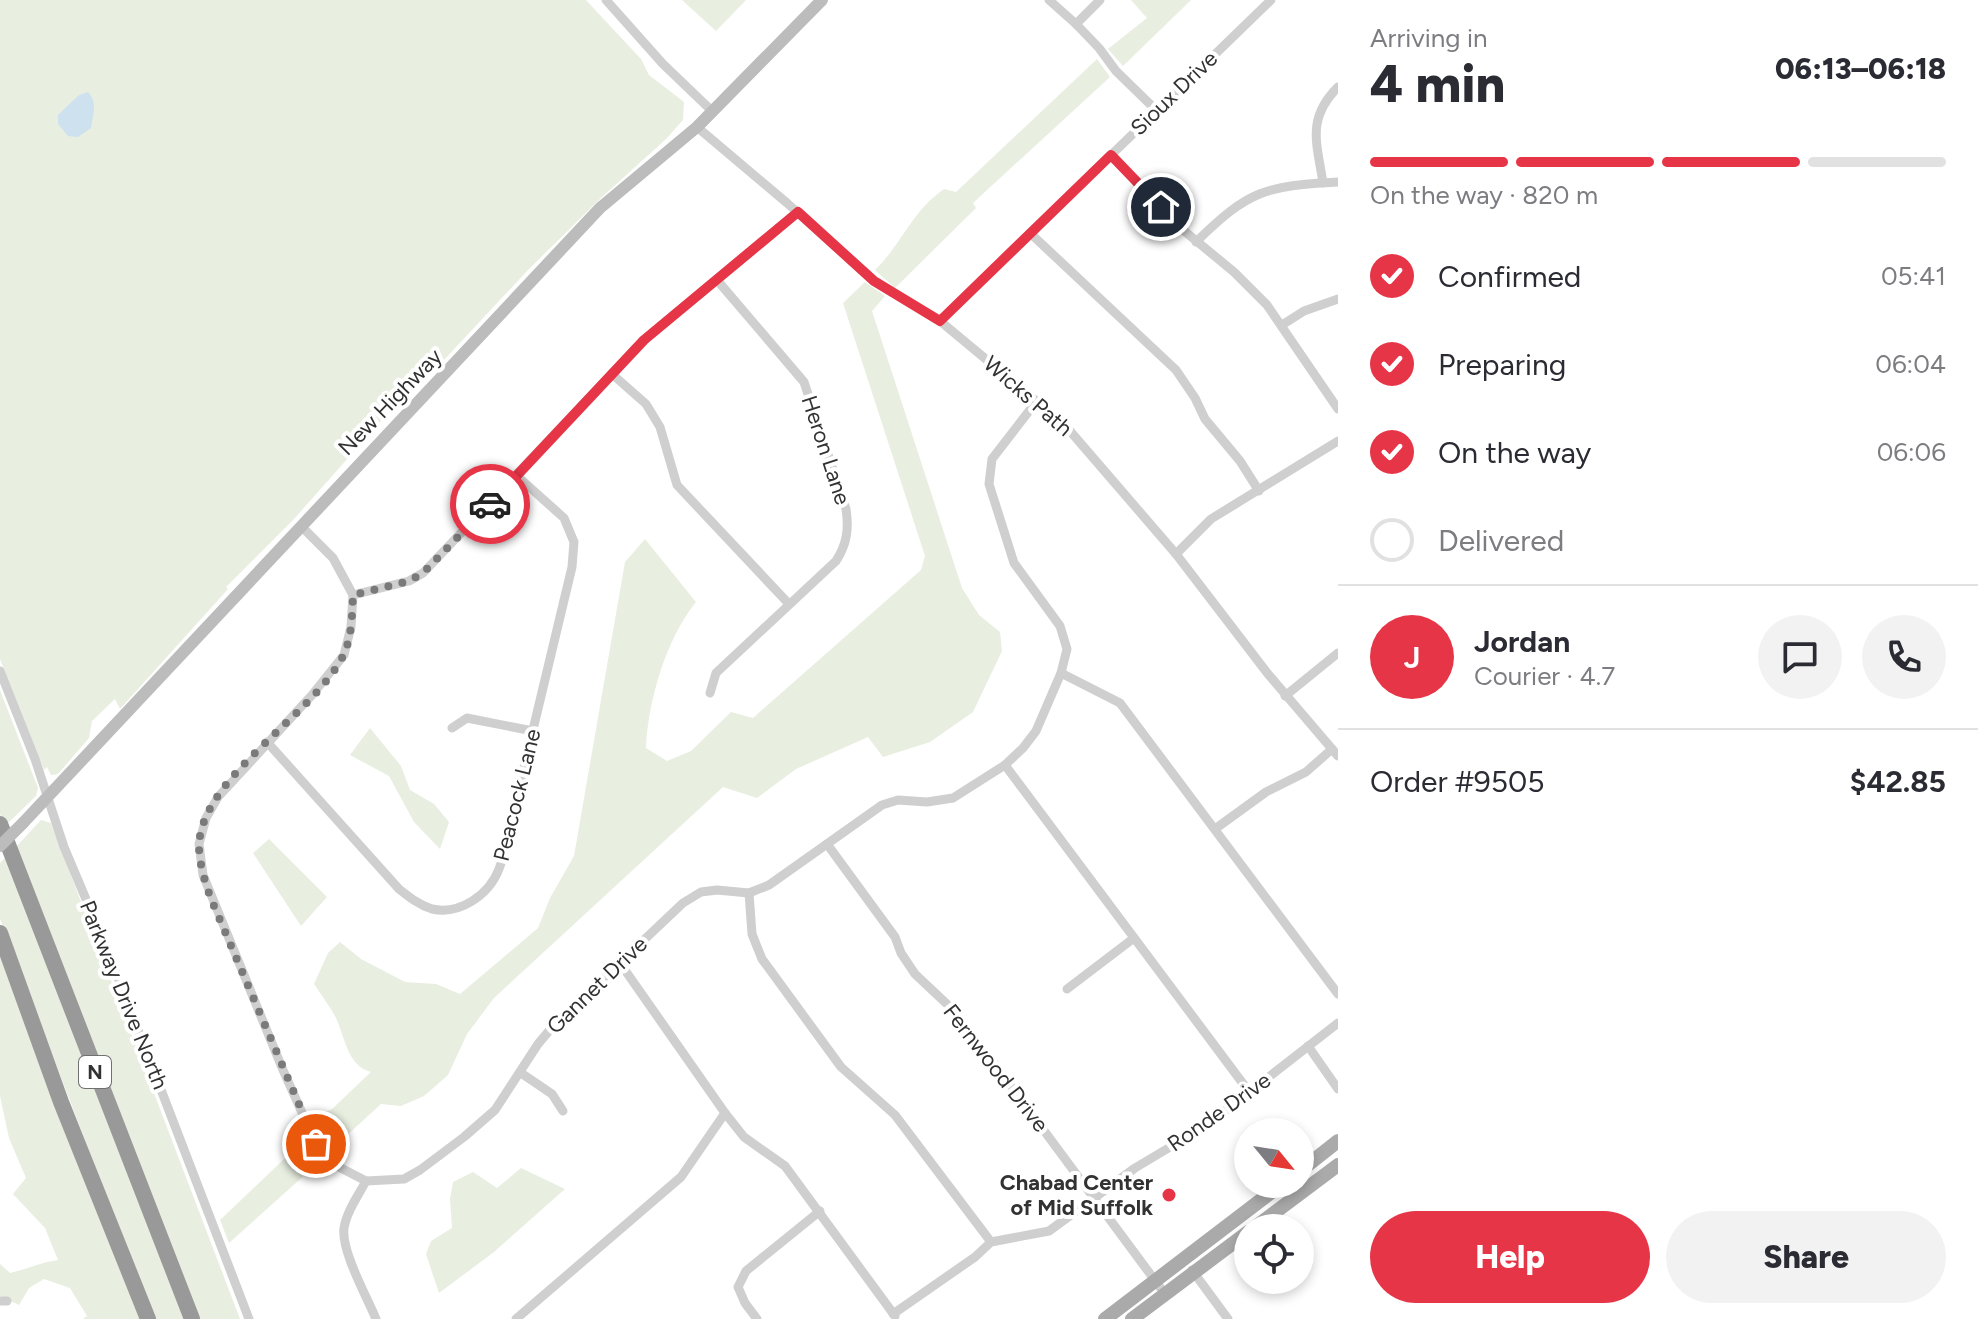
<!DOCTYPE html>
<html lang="en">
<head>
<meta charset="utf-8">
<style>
	:root { --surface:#fff; --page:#f2f2f3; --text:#2b2b33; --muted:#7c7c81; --line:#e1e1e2; --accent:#e73548 }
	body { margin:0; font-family:Figtree,sans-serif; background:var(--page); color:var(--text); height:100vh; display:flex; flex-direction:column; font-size:30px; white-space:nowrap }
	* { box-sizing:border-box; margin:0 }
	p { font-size:26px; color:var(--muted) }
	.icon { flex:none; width:44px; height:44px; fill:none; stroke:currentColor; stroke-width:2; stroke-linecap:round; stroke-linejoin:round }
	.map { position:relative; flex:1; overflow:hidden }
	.drawer { display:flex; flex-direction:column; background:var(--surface); width:640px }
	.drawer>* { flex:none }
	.needle { width:52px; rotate:120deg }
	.tools { position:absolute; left:1234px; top:1118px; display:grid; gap:16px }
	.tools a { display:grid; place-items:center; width:80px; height:80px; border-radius:50%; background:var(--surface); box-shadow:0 4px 12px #0003; font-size:40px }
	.pin { position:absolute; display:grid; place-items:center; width:68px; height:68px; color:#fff; margin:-34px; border:4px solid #fff; border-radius:50%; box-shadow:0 2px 8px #0007 }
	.courier { position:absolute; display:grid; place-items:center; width:80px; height:80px; margin:-40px; border:6px solid #e73548; border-radius:50%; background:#fff; color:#222; box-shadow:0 2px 10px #0007 }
	.overview em { font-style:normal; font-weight:800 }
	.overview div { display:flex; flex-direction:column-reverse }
	.overview { display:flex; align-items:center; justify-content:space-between; height:136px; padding:0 32px }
	h1 { font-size:52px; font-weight:800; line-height:60px }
	.bar { display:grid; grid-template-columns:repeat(4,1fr); gap:12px 8px; align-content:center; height:96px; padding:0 32px }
	.bar i { height:10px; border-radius:6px; background:var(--line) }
	.bar .active { background:var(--accent) }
	.bar p { grid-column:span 4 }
	.line { display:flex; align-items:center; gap:20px; padding:0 32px; border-top:2px solid var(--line) }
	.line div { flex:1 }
	.round { display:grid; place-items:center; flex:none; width:84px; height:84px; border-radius:42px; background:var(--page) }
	ol { padding:0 32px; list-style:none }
	li { display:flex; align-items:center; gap:24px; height:88px }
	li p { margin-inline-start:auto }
	li .icon { padding:8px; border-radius:50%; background:var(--accent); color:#fff; stroke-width:4 }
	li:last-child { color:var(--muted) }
	li i { width:44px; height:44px; border:4px solid var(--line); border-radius:50% }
	.cta { display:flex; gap:16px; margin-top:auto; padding:16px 32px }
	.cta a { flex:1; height:92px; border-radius:48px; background:var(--accent); color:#fff; font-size:32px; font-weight:800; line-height:92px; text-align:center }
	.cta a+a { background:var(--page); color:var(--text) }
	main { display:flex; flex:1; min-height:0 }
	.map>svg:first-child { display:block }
	.green { fill:#e8eee0 }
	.water { fill:#cde2ee }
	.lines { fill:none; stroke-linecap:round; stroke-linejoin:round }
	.street { stroke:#cfcfcf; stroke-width:9 }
	.secondary { stroke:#bcbcbc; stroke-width:12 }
	.primary { stroke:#aaa; stroke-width:14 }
	.highway { stroke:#999; stroke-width:16 }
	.secondary-bridge { stroke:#bcbcbc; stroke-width:12 }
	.done { stroke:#7a7a7a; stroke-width:8; stroke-dasharray:0 14.4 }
	.route { stroke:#e73548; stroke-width:10 }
	.poi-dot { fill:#e73548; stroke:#fff; stroke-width:3 }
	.labels { text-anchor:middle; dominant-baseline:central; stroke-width:8; stroke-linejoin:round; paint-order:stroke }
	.shield { fill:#fff; stroke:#707070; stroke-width:2 }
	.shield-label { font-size:20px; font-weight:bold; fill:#323232 }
	.street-label { font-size:22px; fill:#323232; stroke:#fff }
	.poi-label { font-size:22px; font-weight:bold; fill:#323232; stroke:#fff; text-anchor:end }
</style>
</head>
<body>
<main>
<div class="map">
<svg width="1338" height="1319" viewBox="0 0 1338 1319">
	<rect width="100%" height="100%" fill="#fff"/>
	<g class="green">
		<path d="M0,0H586L641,59L649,75L684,102L683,120L666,139L602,197L528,270L399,408L396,404L294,519L226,587L228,589L120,709L115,699L92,721L89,738L58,774L51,775L47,767L44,770L0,659Z"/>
		<path d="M682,0H746L716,31Z"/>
		<path d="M1131,0H1191L1123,66L1108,49L1147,18Z"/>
		<path d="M1097,59L1110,77L973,203L976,208L895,288L875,270C902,244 911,212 944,189L956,192Z"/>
		<path d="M865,282L885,296L872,311L962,588L979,615L1000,632L1002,651L973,712L930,742L883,757L868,737L796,769L757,798L723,787L494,998L467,1034L448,1075L424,1096L401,1106L381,1104L332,1149L320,1140L312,1119L332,1109L371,1072C347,1066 345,1036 335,1016C329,1005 321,995 314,984L328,953L340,942L361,959L405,982L436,984L460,994L538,928L550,898L574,856L625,562L645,539L696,602C666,639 648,701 646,748L667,761L691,751L731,712L753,718L921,570L925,556L843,303Z"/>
		<path d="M0,690L38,788L36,796L5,826L0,814Z"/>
		<path d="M370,728L401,766L410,790L434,804L449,822L440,849L414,822L389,776L350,755Z"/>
		<path d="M41,820L51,823L240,1319H200L15,848Z"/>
		<path d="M269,839L327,897L301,926L253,853Z"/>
		<path d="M7,856L185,1319H154L0,919V863Z"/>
		<path d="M0,950L141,1319H83L87,1316L70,1288L44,1279L29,1288L19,1305L0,1296V1264L10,1273C27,1269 42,1262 58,1260L45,1228L13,1194L26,1178L9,1138L0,1096Z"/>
		<path d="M303,1141L317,1164L229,1243L220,1220Z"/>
		<path d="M521,1168L565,1189L494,1252L439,1293L426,1254L431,1241L452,1228L450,1199L453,1182L473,1172L497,1188Z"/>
	</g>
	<path class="water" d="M88,92C98,103 93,115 91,128L78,137L68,136L58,124V115L79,95Z"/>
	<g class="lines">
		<g class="street">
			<path d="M606,0L663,64L712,111"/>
			<path d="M1049,0L1076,24L1099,48L1116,71L1156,110"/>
			<path d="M1076,24L1100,0"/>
			<path d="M697,127L787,203L874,281L940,321L1064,424L1176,554L1268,674L1338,756"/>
			<path d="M1111,155L1177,225L1234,272L1267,305L1338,409"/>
			<path d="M1323,183C1317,143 1306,119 1338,87"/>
			<path d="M1030,233L1176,370L1195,398L1205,419L1240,461L1259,491"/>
			<path d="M1196,242C1249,190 1265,186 1338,182"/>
			<path d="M940,321L1271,0"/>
			<path d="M1282,325L1304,311L1338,299"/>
			<path d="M612,374L646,404L660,427L677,485L789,604"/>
			<path d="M301,526L333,558L353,595L351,627L344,655L312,695L218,797L206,818L199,844L203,875L283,1070L316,1144L337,1166L366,1181L404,1179L420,1170L464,1137L495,1110L538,1044L554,1025L683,903L701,892L717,890L749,893L769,885L882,805L898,800L927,802L953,798L1005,765L1023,748L1036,731L1061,673L1067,649L1060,626L1014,563L989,484L992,459L1036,402"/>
			<path d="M1176,554L1211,519L1338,441"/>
			<path d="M353,595L409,581L423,573L644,340L798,212"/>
			<path d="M0,671L35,759L64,847L107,949L249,1319"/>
			<path d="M1061,673L1120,703L1338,994"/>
			<path d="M710,693L716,673L836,561C847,544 849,529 846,509L804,382L717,280"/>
			<path d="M1285,696L1338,653"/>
			<path d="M452,728L467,718L533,731"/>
			<path d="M267,742L399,889C409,897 419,905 432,909C460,915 489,895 499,869C503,859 505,848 507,838L572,567L574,542L564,518L516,475"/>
			<path d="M1005,765L1250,1093"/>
			<path d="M1215,829L1266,792L1306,772L1332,749"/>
			<path d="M827,844L895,937L901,953L915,974L949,1006L988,1055L1165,1294"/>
			<path d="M749,893L752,934L762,959L841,1067L895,1115L991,1242"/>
			<path d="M620,963L725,1113L744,1137L785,1166L895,1316"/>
			<path d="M1067,989L1134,938"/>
			<path d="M1308,1046L1338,1089"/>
			<path d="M521,1073L552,1094L563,1111"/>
			<path d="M366,1181C358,1196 347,1211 344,1228C341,1251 367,1297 376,1319"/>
			<path d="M1192,1270L1228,1319"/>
			<path d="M0,1301H7"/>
			<path d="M893,1314L975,1257L991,1242L1049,1231L1135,1168L1207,1125L1338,1023"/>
			<path d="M516,1319L681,1177L725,1113"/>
			<path d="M757,1319L745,1303L738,1287L746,1271L820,1211"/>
		</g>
		<path class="secondary" d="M23,823L600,208L697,127L822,0"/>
		<g class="primary">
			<path d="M1300,1171L1338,1141"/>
			<path d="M1254,1228L1338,1165"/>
			<path d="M1105,1319L1282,1184"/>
			<path d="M1132,1319L1248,1232"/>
		</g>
		<g class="highway">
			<path d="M0,824L192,1319"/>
			<path d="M0,933L61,1102L148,1319"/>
		</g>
		<path class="secondary-bridge" d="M0,846L23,823"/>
	</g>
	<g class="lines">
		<path class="done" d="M316,1144L211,899C205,882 199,863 199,845C202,776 313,716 343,656C352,638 352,615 353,595L409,581L423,573L490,504"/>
		<path class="route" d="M490,504L644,340L798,212L874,281L940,321L1111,155L1161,207"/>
	</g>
	<circle class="poi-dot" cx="1169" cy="1195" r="8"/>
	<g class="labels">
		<rect class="shield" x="79" y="1056" width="32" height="32" rx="6"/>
		<g class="shield-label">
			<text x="95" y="1072">N</text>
		</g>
		<g class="street-label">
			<text transform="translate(1174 93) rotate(-44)">Sioux Drive</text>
			<text transform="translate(1028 396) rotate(41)">Wicks Path</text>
			<text transform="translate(390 402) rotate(-46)">New Highway</text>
			<text transform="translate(826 450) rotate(72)">Heron Lane</text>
			<text transform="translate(517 795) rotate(-76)">Peacock Lane</text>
			<text transform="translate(597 985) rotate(-44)">Gannet Drive</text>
			<text transform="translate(124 995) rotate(68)">Parkway Drive North</text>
			<text transform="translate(996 1068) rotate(52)">Fernwood Drive</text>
			<text transform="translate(1219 1112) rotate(-35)">Ronde Drive</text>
		</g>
		<g class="poi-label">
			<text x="1153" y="1182">Chabad Center<tspan x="1153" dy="25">of Mid Suffolk</tspan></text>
		</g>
	</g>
</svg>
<div class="tools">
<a><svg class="needle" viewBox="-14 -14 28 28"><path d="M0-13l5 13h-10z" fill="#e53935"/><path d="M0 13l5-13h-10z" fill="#7c7c81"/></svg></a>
<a><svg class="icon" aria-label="locate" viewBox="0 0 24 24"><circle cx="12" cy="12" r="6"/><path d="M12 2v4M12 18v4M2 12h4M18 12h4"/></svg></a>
</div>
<div class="pin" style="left:316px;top:1144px;background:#ea580c"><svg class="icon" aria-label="bag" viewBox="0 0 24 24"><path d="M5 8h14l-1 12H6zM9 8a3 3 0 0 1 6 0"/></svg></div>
<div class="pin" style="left:1161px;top:207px;background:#1f2937"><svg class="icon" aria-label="home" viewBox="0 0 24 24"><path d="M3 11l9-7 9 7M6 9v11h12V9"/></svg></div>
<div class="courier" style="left:490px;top:504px"><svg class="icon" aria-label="car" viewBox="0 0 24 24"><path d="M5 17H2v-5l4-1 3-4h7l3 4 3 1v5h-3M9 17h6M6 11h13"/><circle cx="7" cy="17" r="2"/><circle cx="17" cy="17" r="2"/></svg></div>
</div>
<section class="drawer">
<div class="overview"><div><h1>4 min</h1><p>Arriving in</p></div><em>06:13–06:18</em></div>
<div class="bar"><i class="active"></i><i class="active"></i><i class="active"></i><i></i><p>On the way · 820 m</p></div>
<ol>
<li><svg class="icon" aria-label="check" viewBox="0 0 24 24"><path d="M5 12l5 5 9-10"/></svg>Confirmed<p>05:41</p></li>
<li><svg class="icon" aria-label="check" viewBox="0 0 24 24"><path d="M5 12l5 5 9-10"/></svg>Preparing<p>06:04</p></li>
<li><svg class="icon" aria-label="check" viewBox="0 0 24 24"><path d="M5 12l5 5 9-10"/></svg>On the way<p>06:06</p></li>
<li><i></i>Delivered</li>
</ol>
<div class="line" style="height:144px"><b class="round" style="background:var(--accent);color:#fff">J</b><div><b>Jordan</b><p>Courier · 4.7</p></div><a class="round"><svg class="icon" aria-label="chat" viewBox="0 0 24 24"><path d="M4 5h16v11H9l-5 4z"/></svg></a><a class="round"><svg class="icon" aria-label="phone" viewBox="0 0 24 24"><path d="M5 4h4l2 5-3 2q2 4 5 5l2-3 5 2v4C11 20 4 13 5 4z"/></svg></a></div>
<div class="line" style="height:104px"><div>Order #9505</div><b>$42.85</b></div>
<div class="cta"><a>Help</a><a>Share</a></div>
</section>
</main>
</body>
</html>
